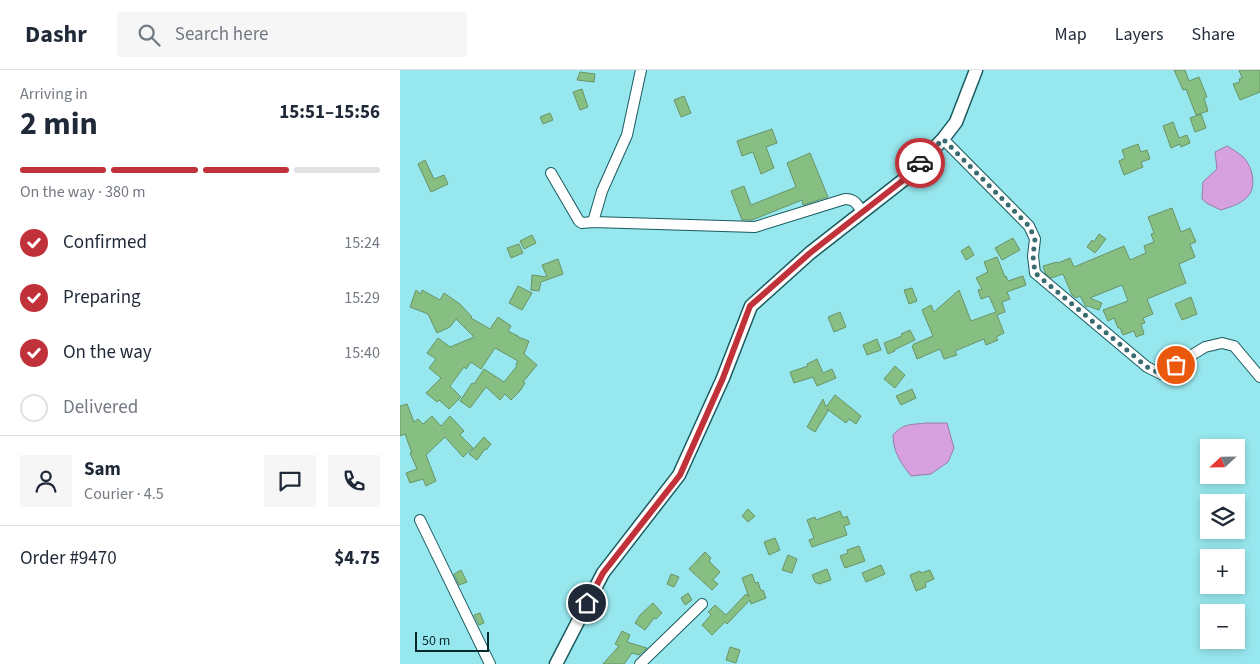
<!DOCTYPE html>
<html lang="en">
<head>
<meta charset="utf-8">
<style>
	:root { --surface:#fff; --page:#f6f6f7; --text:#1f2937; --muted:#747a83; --line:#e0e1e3; --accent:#c1313a }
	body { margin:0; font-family:"Source Sans 3",sans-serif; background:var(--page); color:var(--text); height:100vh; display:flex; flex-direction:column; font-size:19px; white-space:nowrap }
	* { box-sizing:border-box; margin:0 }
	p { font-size:16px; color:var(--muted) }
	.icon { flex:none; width:28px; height:28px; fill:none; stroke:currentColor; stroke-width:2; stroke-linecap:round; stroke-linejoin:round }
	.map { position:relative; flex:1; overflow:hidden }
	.sheet { display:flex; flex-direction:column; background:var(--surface); width:400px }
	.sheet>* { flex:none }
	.needle { width:32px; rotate:248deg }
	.fabs { position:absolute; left:800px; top:369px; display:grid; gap:10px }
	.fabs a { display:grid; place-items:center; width:45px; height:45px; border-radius:0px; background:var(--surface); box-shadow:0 2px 8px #0003; font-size:25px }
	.scale { position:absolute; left:15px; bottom:12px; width:74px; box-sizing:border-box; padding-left:5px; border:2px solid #06292c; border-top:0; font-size:14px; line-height:18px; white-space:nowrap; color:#06292c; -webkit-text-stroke:4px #97e7ee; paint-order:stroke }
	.pin { position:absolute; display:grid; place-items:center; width:42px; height:42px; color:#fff; margin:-21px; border:2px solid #fff; border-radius:50%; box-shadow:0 1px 5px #0007 }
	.courier { position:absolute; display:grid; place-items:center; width:50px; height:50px; margin:-25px; border:4px solid #c1313a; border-radius:50%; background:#fff; color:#222; box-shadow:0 1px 6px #0007 }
	.summary em { font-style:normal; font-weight:700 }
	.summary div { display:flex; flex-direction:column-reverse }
	.summary { display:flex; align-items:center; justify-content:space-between; height:85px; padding:0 20px }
	h1 { font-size:32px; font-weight:700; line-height:38px }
	.bar { display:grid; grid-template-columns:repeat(4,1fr); gap:8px 5px; align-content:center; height:60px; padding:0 20px }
	.bar i { height:6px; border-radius:4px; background:var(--line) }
	.bar .active { background:var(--accent) }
	.bar p { grid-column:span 4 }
	.line { display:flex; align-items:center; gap:12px; padding:0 20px; border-top:1px solid var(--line) }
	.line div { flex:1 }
	.round { display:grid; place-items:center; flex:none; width:52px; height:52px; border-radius:0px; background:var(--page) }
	ol { padding:0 20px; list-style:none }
	li { display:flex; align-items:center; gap:15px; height:55px }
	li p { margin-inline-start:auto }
	li .icon { padding:5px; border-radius:50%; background:var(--accent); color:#fff; stroke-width:4 }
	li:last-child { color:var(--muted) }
	li i { width:28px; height:28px; border:2px solid var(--line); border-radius:50% }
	header { display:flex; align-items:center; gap:30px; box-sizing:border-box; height:70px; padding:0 25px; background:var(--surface); border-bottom:1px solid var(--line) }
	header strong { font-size:24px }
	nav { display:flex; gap:28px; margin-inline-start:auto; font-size:18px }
	.search { width:350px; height:45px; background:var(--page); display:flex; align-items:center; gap:12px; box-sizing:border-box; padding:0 18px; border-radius:0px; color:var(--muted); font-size:19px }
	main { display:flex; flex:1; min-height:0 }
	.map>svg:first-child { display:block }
	.water { fill:#d7a0de; stroke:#987ca9 }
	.building { fill:#86bf81; stroke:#6a9367 }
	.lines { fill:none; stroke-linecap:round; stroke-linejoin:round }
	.minor-casing { stroke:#1a5a5f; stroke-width:12 }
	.tertiary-casing { stroke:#1a5a5f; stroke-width:15 }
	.minor { stroke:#fff; stroke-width:10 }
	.tertiary { stroke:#fff; stroke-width:12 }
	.done { stroke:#396c70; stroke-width:5; stroke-dasharray:0 9 }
	.route { stroke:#c1313a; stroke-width:6 }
</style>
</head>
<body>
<header>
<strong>Dashr</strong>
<div class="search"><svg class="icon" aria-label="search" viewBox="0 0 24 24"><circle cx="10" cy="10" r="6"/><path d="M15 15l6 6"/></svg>Search here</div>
<nav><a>Map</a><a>Layers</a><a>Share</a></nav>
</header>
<main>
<section class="sheet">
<div class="summary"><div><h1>2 min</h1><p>Arriving in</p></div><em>15:51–15:56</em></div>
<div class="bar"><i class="active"></i><i class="active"></i><i class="active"></i><i></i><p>On the way · 380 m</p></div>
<ol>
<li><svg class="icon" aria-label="check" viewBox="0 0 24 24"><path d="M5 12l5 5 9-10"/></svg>Confirmed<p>15:24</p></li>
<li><svg class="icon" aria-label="check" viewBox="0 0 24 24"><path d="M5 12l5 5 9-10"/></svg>Preparing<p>15:29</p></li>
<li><svg class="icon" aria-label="check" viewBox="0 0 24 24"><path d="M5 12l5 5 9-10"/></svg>On the way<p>15:40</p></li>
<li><i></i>Delivered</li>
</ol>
<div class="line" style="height:90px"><a class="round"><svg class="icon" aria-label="person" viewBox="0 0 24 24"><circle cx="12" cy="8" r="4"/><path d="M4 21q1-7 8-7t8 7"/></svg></a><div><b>Sam</b><p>Courier · 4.5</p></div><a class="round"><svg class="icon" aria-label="chat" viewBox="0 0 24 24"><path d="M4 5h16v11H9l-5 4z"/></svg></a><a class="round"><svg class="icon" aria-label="phone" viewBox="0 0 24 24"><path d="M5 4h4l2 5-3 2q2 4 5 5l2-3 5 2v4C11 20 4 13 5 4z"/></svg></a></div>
<div class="line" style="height:65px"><div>Order #9470</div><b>$4.75</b></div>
</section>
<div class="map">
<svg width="860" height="594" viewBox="0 0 860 594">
	<rect width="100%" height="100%" fill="#97e7ee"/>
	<g class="water">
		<path d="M827,76C832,79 839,83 843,87C847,90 851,99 852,104C857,128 840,134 821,140L808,134L802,129L803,112L817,99L815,82Z"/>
		<path d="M526,353H547L554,378L548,392L531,404L511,406C501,393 493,382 493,365C504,353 510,355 526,353Z"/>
	</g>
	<g class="building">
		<path d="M774,0H785L789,11L799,7L807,27L804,28L808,41L796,45L786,19L783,20Z"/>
		<path d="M839,0H860V22L840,30L833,14L840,12L839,9L842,8Z"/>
		<path d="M180,2L195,4L194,12L177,10Z"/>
		<path d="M182,19L188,37L180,40L173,22Z"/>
		<path d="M284,26L291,43L281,47L274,30Z"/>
		<path d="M150,43L153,50L143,54L140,47Z"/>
		<path d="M801,44L806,58L795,62L790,48Z"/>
		<path d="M773,52L779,68L787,65L790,73L781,77L780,74L771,78L763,56Z"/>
		<path d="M372,59L377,73L366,77L374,98L361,104L353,82L342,86L337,71Z"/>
		<path d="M738,74L741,82L747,80L750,89L741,92L743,97L724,105L719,91L725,88L722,80Z"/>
		<path d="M410,83L428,127L403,135L402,130L352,150H342L331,121L344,116L351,135L396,117L387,93Z"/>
		<path d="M25,90L34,109L44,105L48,114L31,122L18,94Z"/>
		<path d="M772,138L781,162L790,158L796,172L790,174L795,187L779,194L786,213L747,229L753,244L743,248L745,253L741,254L744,264L736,267L734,261L723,265L720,258H718L714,248L708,251L703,240L728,231L722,215L690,228L702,233L699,240L688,236L686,237L680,226L676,228L672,225L663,204L651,208L645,203L643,196L657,192L658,193L670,188L674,197L724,176L730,190L746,183L744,176L754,172L751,164L754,163L748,147Z"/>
		<path d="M699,164L706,169L695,183L687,177L692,170L694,172Z"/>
		<path d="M132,165L136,173L124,179L120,171Z"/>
		<path d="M613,168L620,180L602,190L595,178Z"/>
		<path d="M119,174L123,183L111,188L107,178Z"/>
		<path d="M569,176L574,185L566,190L561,181Z"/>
		<path d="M597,187L605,207L606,206L608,211L623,206L626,215L607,222L610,229L602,232L605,242L597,245L604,263L596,267L598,270L586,275L584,269L555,281L557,285L544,289L540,279L517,289L512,276L514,274L533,266L522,240L531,235L534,242L559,220L571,251L596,242L589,226L581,229L578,220L582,219L576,208L588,202L584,192Z"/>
		<path d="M158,189L163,204L141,212L139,221L131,220L132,205L147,207L142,195Z"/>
		<path d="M118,216L132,223L122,240L109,233Z"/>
		<path d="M512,218L517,231L509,234L504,220Z"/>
		<path d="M16,220L21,224L22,220L40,230L44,223L60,234L72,247L71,248L90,259L98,247L111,256L108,261L118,266V267L129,271L124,284L137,295L123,312L125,313L120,321L111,330L105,324L100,330L86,317L70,338L60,331L72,313L74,314L84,299L104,312L117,296L116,294L118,291L95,278L81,299L71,292L66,299L64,297L50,316L61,327L49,339L39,330L37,332L26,323L41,308L29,298L36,289L27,283L38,268L50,277L74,267L56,249L50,257L37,263L28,244L10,237Z"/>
		<path d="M791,227L797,244L782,250L775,234Z"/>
		<path d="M440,242L446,257L434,262L428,247Z"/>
		<path d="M510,260L515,270L494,280L495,281L488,284L484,273L502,266L501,264Z"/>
		<path d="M477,269L481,280L467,285L463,275Z"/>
		<path d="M417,289L423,303L432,299L436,308L417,316L413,307L394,313L390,302L408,296L407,294Z"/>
		<path d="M495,296L505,305L495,318L484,309Z"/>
		<path d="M512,319L516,328L501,335L496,326Z"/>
		<path d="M435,325L461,346L456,354L449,349L446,353L427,339L428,341L415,362L407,357L423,329L426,337Z"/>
		<path d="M7,334L14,352L18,349L23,354L32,346L41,356L50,346L64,361L60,365L73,378L63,387L45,367L26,385L36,411L26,416L23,409L10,413L6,403L17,399L10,383H12L5,364L0,366V336Z"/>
		<path d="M84,367L91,374L86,380L85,379L77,390L69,384Z"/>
		<path d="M348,439L355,446L348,452L342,446Z"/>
		<path d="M440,441L443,448L447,446L450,454L444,456L447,465L412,477L409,470L414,468L407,450L415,447L416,450Z"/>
		<path d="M375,468L380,480L369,485L364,472Z"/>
		<path d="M459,476L465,491L445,498L440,486L448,483L447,480Z"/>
		<path d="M305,482L311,488L309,491L320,502L313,510L318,514L312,520L289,499Z"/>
		<path d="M388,485L397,489L392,503L382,500Z"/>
		<path d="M481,495L485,504L466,512L462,503Z"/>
		<path d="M427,499L431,510L419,514L415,512L412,505Z"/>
		<path d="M61,500L67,512L59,515L54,504Z"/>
		<path d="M530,500L534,509L525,513L526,517L516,521L510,505L520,501L521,503Z"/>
		<path d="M271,504L279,507L274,517L267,514Z"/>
		<path d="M352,504L355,513L358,512L361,521L363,520L366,528L351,534L350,530L327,554L325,552L312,565L302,555L311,545L308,542L315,535L326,545L346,524L349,527L342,508Z"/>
		<path d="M288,523L292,530L285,535L281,528Z"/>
		<path d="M253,533L262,543L256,549L254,548L245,560L235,553L240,545Z"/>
		<path d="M80,543L84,553L79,555L74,545Z"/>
		<path d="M222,561L230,565L227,572L247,578L239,585L232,583L224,594H203L219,576L215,574Z"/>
		<path d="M330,577L340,580L336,593L326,590Z"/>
	</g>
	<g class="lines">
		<defs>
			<g id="minor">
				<path d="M543,69L629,156L635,169L633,186L635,203L747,297L761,304L805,277L822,273L834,276L860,307"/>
				<path d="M151,103L179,151L182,153L193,152L355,157L445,129C455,129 457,134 462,142"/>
				<path d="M193,152L202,121L227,65L241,0"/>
				<path d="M20,450L90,594"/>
				<path d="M240,594L302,534"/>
			</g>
			<path id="tertiary" d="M156,594L203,503L279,405L323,308L351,236L410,183L506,108L543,69L556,52L576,0"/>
		</defs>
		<use href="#minor" class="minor-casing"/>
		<use href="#tertiary" class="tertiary-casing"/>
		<use href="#minor" class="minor"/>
		<use href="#tertiary" class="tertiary"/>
	</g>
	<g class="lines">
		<path class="done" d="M520,93L543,69L629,156L635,169L633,186L635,203L747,297L761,304L776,295"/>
		<path class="route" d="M187,533L203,503L280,405L323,308L350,236L410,183L506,108L520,93"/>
	</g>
</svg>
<div class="fabs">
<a><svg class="needle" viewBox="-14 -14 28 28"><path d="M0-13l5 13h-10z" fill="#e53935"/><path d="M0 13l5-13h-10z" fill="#747a83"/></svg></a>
<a><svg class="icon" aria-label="layers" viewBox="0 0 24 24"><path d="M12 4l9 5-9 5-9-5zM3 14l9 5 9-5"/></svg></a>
<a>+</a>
<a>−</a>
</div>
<div class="scale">50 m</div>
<div class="pin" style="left:776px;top:295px;background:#ea580c"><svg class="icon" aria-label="bag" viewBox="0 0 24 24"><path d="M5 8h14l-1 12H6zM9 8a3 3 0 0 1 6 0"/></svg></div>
<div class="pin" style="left:187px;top:533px;background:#1f2937"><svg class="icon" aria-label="home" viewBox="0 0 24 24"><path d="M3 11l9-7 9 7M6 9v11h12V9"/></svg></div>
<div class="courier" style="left:520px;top:93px"><svg class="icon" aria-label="car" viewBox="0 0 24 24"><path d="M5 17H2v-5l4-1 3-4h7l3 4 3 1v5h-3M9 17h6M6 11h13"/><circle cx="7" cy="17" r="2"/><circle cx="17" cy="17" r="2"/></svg></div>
</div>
</main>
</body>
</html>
